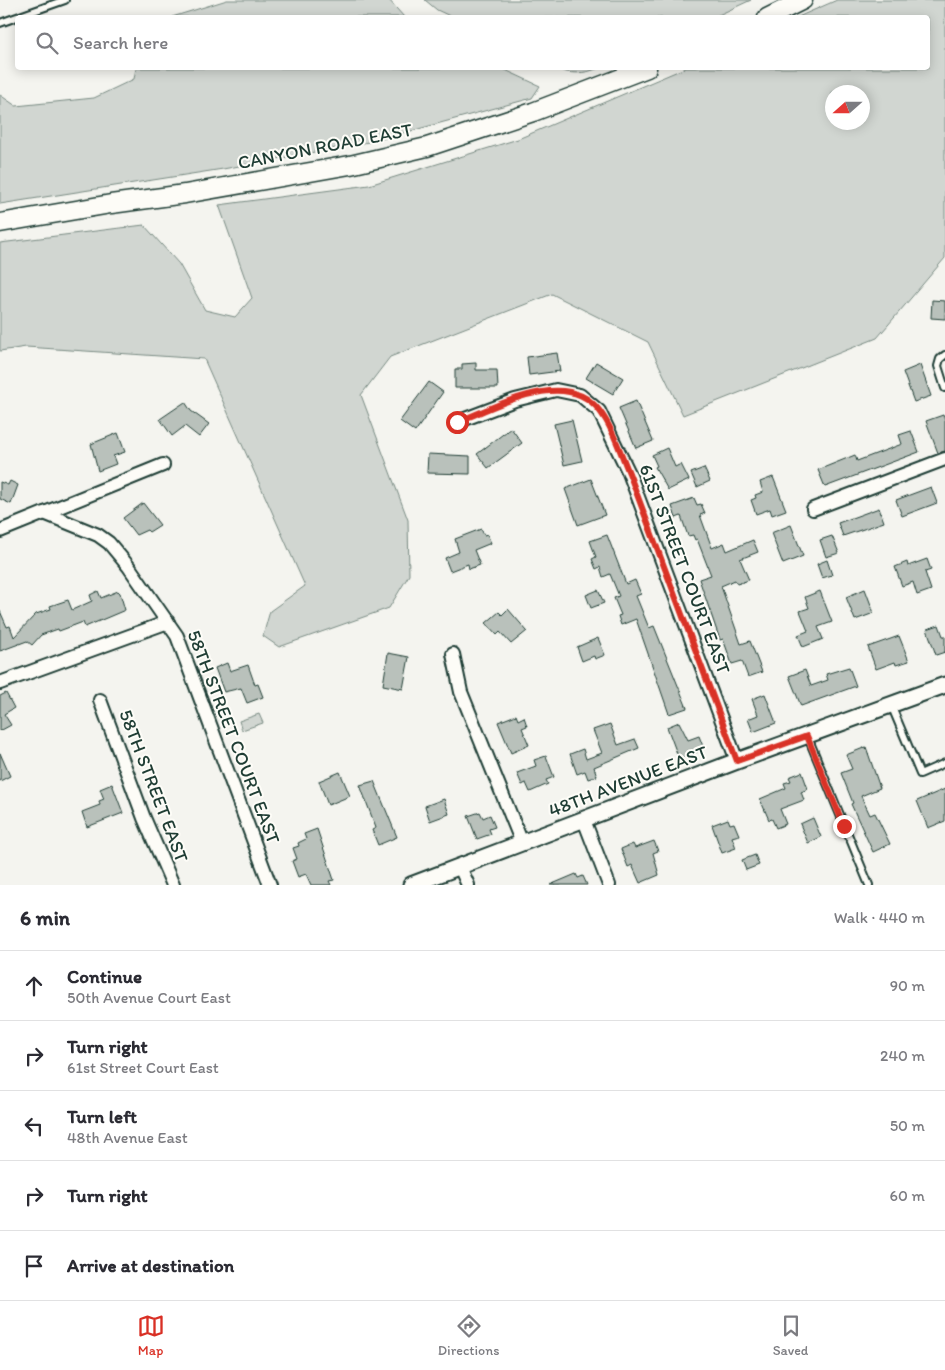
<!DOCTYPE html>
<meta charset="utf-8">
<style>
body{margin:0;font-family:Itim,sans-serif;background:#f7f7f7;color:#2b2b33}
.compass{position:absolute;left:825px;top:85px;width:45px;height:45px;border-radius:50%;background:#fff;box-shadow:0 2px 12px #0003;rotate:249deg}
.stop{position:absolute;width:15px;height:15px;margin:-11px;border:4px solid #d93025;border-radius:50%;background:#fff}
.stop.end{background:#d93025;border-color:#fff;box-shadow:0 1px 5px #0008}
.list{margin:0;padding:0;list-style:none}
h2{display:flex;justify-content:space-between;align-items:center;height:65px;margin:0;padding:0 20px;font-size:21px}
h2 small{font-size:16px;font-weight:400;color:#7c7c81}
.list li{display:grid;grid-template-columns:32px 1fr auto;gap:15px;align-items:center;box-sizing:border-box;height:70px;padding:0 20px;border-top:1px solid #e1e1e2}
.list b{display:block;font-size:19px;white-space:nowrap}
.list p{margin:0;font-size:16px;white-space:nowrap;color:#7c7c81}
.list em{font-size:16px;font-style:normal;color:#7c7c81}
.icon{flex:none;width:28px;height:28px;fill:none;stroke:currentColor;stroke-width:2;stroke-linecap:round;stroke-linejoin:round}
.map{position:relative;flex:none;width:945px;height:885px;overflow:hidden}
.search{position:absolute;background:#fff;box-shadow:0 2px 12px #0003;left:15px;right:15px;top:15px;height:55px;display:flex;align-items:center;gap:12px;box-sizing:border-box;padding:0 18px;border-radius:5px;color:#7c7c81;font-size:19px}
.sheet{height:415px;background:#fff}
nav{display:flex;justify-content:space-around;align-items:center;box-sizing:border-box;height:70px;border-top:1px solid #e1e1e2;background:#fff;font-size:14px;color:#7c7c81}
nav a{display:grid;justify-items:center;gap:2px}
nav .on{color:#d93025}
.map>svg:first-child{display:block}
.green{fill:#d1d6d1;stroke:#788a82;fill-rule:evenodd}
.building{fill:#b9c1bb;stroke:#1f3d34}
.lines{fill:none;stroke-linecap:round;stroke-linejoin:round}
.service-casing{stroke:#1f3d34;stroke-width:10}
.minor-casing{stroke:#1f3d34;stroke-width:16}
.tertiary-casing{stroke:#1f3d34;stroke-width:19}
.secondary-casing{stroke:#1f3d34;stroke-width:21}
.service{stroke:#fdfcf7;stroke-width:6}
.minor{stroke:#fdfcf7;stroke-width:12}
.tertiary{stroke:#fdfcf7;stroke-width:15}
.secondary{stroke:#fdfcf7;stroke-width:18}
.route{stroke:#d93025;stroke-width:6}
.labels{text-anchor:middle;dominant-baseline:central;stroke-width:4;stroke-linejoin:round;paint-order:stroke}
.street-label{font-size:19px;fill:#1f3d34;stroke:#fdfcf7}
</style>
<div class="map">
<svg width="945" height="885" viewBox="0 0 945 885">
<rect width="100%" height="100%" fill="#f4f4ef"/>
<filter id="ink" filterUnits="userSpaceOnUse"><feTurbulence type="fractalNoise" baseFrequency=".02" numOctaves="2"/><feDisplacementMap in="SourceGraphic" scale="10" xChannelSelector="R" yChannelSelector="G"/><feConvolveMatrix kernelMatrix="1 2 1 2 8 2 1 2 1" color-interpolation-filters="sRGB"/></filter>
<g filter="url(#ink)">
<!-- green -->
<g class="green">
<polygon points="227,0 389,0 404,17 172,17"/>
<polygon points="425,0 751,0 712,18 452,17 437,10"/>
<path d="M837 0H945V258L877 338 683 415 648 342 552 294 390 357 361 395 408 520 409 575 389 608 279 647 263 636 270 611 305 586 204 359 26 347 0 351V243L144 225 179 264 205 310 235 317 252 298 219 205 369 185 518 139 685 68H928V18L798 17ZM832 92H862V122H832Z"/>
<polygon points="136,68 501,68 540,86 532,98 374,141 223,169 0,204 0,95 16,106 94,98 134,79"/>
<path d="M555 68H599C584 74 570 75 555 68Z"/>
<polygon points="259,714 263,723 242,730 239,721"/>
</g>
<!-- building -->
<g class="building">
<polygon points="932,300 945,301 945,319 931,318"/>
<polygon points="557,353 560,371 529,375 527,357"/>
<polygon points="596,362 623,378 613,394 586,378"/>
<polygon points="476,363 476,370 497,370 498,388 455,388 455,369 462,369 462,364"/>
<polygon points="920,365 931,396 914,402 903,372"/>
<polygon points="429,382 443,392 415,432 400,421"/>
<polygon points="636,401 653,441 636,448 619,408"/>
<polygon points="185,402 191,411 209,424 199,437 185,426 172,436 160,419"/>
<polygon points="943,415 945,421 945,451 938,453 926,421"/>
<polygon points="572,420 582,461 564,465 554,424"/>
<polygon points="511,428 522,443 488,468 477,454"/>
<polygon points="911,431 919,452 825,487 818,470 855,455 857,461 902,444 899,435"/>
<polygon points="118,433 125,452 113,456 116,464 98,471 91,444"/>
<polygon points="667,448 675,467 681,464 689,480 668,490 655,467 657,466 652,455"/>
<polygon points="428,454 470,456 470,474 427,473"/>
<polygon points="704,468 710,481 697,487 691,473"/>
<polygon points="773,477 786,510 772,515 770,509 756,514 751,500 756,498 755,495 763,492 760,482"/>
<polygon points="591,479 605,515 578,525 565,489"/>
<polygon points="10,481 18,485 11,504 0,499 0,482 8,485"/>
<polygon points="931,487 937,503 902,516 896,500"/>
<polygon points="694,498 697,505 701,504 705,513 700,515 712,548 724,543 727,551 753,540 758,552 740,559 749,580 737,584 735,580 721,586 741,644 750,641 762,672 748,677 742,661 732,664 723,639 720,640 699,579 711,575 697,539 695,540 693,535 688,536 681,516 676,518 672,506"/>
<polygon points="143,503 160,525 149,532 147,530 136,535 123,518"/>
<polygon points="879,508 884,522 843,536 838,523"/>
<polygon points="791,525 803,556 783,564 771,533"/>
<polygon points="481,529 484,535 487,534 491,543 474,550 480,565 469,569 468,564 450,571 445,558 459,552 455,539"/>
<polygon points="607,535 626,584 635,580 641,594 636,596 649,628 654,626 687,708 669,714 636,619 621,625 618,616 621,615 614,598 619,596 610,574 603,577 600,567 596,569 592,559 596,557 590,541"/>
<polygon points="832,536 839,553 826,557 820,540"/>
<polygon points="927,559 931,570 925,572 931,590 917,595 913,582 902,586 895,567 907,562 908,566"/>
<polygon points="827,560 832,575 822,578 817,564"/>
<polygon points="865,589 874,613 855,620 846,597"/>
<polygon points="598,590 604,603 591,608 586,595"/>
<polygon points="98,591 101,598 118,591 120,593 125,610 85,627 83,622 59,631 58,629 41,635 32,645 27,641 0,651 0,611 7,627 10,626 14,637 36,614 51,609 50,606 68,600 72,610 92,601 90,595"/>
<polygon points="820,591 832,622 818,627 823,639 803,647 798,635 808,631 800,611 809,608 805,597"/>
<polygon points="508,609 527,631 511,644 500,632 497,635 486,623 499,612 502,615"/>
<polygon points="939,625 943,636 945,636 945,652 936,655 927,629"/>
<polygon points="899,636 909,661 896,665 895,662 876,669 868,647"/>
<polygon points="598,638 605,655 595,659 594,656 582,661 577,647"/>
<polygon points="388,653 409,657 403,689 383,685"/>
<polygon points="227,663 230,671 248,665 255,685 258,684 263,697 247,703 241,688 224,692 215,668"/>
<polygon points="849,667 856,686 801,706 789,676 805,670 811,686 828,680 826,674"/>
<polygon points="6,693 14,708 4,714 11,725 0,731 0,696"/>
<polygon points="765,694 776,723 753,732 748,719 758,715 752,699"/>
<polygon points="516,715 518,720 524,717 527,726 522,728 529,745 511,753 498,722"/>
<polygon points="679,722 688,740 699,736 704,749 679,759 667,727"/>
<polygon points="610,724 618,745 635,739 639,748 594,767 597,776 588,779 585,771 577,774 570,754 583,749 586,759 602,753 593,730"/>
<polygon points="866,747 880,788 861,796 870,815 875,813 890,844 873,852 851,804 853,803 841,773 852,769 846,755"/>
<polygon points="0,753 10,776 0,781"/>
<polygon points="546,756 554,777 546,780 548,784 530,792 526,783 522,785 517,773 536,766 534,760"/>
<polygon points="340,772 350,796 328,805 319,781"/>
<polygon points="802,772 808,789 801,792 804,800 780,809 786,824 776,828 772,819 769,820 760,799 786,788 784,783 791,781 789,777"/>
<polygon points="374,781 397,837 378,845 372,830 376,828 360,785"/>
<polygon points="112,784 123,813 87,827 82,812 100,805 99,801 104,799 100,789"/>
<polygon points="945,789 945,821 928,828 917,801"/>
<polygon points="444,799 449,814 430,821 425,806"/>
<polygon points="480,812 483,818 490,815 495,827 489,829 491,834 477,839 468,816"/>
<polygon points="813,818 821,837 808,843 800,824"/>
<polygon points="728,819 730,824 734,823 739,835 732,837 736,848 722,853 712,825"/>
<polygon points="317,829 334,880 329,881 331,885 311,885 306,874 298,877 292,861 297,859 293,848 299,846 298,843 306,839 304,834"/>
<polygon points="654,841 658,851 653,853 659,875 640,883 632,865 628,867 621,849 633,844 635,848"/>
<polygon points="755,855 759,865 746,870 742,860"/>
<polygon points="576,874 578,878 583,876 587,885 550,885"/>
</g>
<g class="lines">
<defs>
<g id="service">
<polyline points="0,23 65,0"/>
<polyline points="945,355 940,359 938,366 945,388"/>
<polyline points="891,705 920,774 945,763"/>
<polyline points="807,735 869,885"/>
</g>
<g id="minor">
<polyline points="457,422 515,400 556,390 580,395 599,411 629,473 737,761"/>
<polyline points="813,509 945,459"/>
<polyline points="44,513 98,535 109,543 129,567 177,636 270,885"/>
<polyline points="0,531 163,465"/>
<polyline points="453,654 461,692 522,843"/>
<polyline points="0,683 168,622"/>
<polyline points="100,700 144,818 173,885"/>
<polyline points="584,820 609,885"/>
<polyline points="460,867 468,885"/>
</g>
<polyline id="tertiary" points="411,885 737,761 945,685"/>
<g id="secondary">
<polyline points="767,18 803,0"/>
<polyline points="0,223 111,204 185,194 350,165 427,147 533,112 647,68"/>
</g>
</defs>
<!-- service casing -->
<use href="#service" class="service-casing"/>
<!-- minor casing -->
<use href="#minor" class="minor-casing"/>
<!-- tertiary casing -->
<use href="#tertiary" class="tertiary-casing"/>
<!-- secondary casing -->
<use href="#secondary" class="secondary-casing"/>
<!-- service -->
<use href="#service" class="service"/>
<!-- minor -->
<use href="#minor" class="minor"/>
<!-- tertiary -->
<use href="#tertiary" class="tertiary"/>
<!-- secondary -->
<use href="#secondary" class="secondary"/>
</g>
</g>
<g class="lines" filter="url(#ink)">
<!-- route -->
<path class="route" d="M457 422C496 407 566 367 599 410 613 428 620 452 629 473L737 761 807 736 844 826"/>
</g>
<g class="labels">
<!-- street labels -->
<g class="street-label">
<text transform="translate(325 146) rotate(-11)">CANYON ROAD EAST</text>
<text transform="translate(685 569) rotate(69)">61ST STREET COURT EAST</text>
<text transform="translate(234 737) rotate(69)">58TH STREET COURT EAST</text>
<text transform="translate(628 781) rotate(-21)">48TH AVENUE EAST</text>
<text transform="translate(154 786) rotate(69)">58TH STREET EAST</text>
</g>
</g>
</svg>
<svg class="compass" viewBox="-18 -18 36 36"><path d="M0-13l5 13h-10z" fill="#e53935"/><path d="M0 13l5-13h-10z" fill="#7c7c81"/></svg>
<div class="stop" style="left:457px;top:422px"></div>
<div class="stop end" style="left:844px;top:826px"></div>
<div class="search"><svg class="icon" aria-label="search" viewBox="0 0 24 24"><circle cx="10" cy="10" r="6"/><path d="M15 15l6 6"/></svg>Search here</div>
</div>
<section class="sheet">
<h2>6 min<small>Walk · 440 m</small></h2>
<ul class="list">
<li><svg class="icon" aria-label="ahead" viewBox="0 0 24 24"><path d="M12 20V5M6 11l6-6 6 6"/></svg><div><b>Continue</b><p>50th Avenue Court East</p></div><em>90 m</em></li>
<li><svg class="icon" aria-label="right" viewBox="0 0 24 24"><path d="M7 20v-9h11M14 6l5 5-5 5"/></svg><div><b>Turn right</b><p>61st Street Court East</p></div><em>240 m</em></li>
<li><svg class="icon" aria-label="left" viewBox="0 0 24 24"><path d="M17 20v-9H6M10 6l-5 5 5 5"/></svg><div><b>Turn left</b><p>48th Avenue East</p></div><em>50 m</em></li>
<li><svg class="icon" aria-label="right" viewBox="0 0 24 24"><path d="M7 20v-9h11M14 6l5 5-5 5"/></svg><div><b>Turn right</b></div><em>60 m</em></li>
<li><svg class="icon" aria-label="arrive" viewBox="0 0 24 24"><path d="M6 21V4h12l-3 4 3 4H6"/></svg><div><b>Arrive at destination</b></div></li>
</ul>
</section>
<nav>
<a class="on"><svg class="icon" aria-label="map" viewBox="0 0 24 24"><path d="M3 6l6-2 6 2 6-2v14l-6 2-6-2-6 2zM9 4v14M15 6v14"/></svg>Map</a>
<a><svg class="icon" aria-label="directions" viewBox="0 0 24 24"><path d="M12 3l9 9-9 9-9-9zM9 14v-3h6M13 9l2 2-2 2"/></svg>Directions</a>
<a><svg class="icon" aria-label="saved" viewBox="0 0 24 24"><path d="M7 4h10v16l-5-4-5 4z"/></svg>Saved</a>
</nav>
